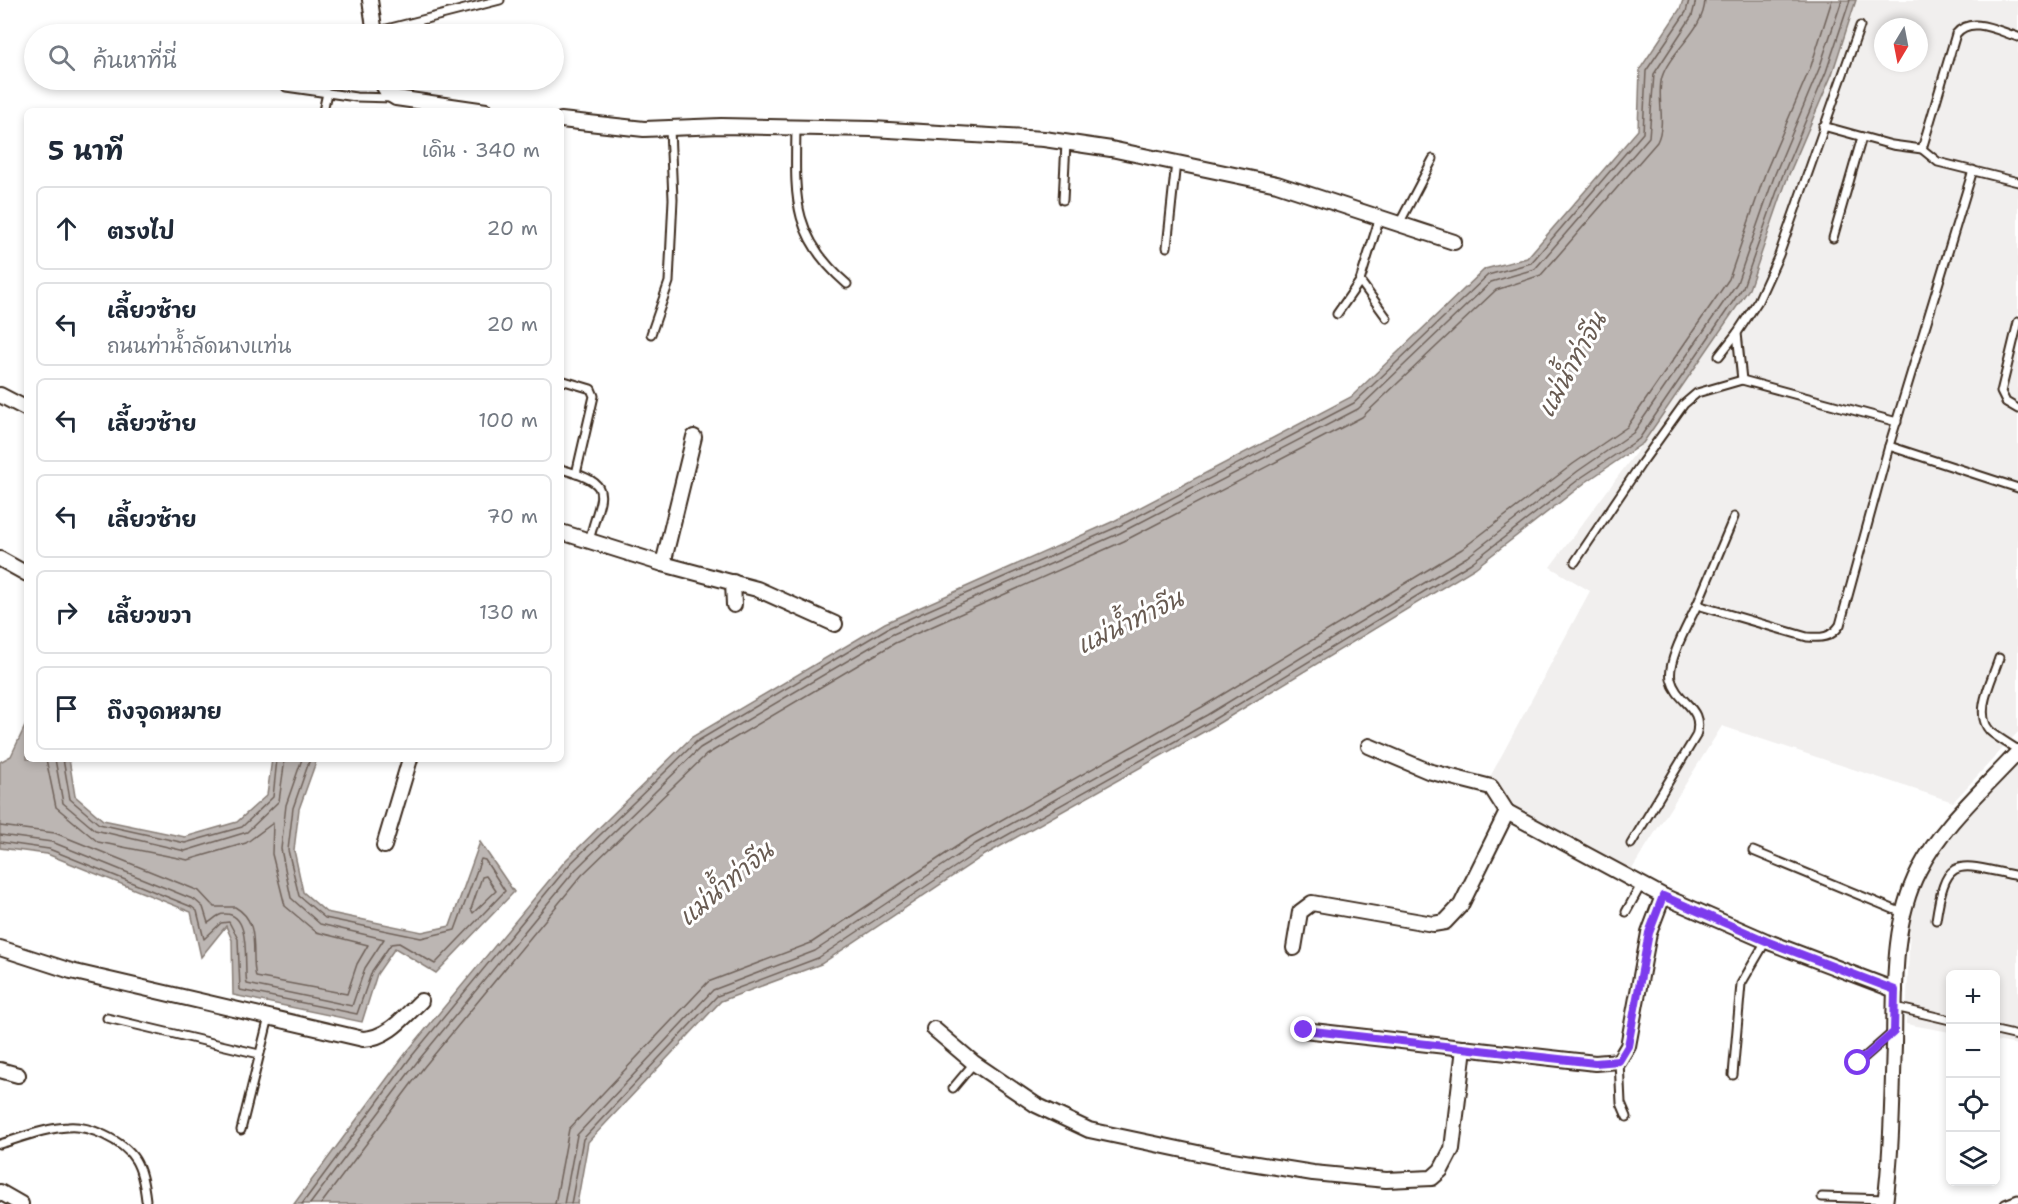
<!DOCTYPE html>
<html lang="th">
<meta charset="utf-8">
<style>
body{margin:0;font-family:"Shantell Sans","Playpen Sans Thai",sans-serif;background:#f2f2f3;color:#1f2937}
.controls{position:absolute;right:18px;bottom:18px;display:grid;overflow:hidden;border-radius:9px;box-shadow:0 3px 9px #0003}
.controls button{width:54px;height:54px;display:grid;place-items:center;padding:0;border:0;border-bottom:2px solid #e0e1e3;background:#fff;color:#1f2937;font:30px sans-serif}
.compass{position:absolute;left:1874px;top:18px;width:54px;height:54px;border-radius:50%;background:#fff;box-shadow:0 3px 9px #0003;rotate:190deg}
.stop{position:absolute;width:18px;height:18px;margin:-14px;border:4px solid #7c3aed;border-radius:50%;background:#fff}
.stop.end{background:#7c3aed;border-color:#fff;box-shadow:0 2px 6px #0008}
.list{margin:0;padding:0;list-style:none}
h2{display:flex;justify-content:space-between;align-items:center;height:78px;margin:0;padding:0 24px;font-size:26px}
h2 small{font-size:20px;font-weight:400;color:#747a83}
.list li{display:grid;grid-template-columns:39px 1fr auto;gap:18px;align-items:center;box-sizing:border-box;height:84px;margin:0 12px 12px;padding:0 12px;border:2px solid #e0e1e3;border-radius:9px}
.list b{display:block;font-size:22px;white-space:nowrap}
.list p{margin:0;font-size:20px;white-space:nowrap;color:#747a83}
.list em{font-size:20px;font-style:normal;color:#747a83}
.icon{flex:none;width:33px;height:33px;fill:none;stroke:currentColor;stroke-width:2;stroke-linecap:round;stroke-linejoin:round}
.map{position:relative;flex:none;width:2018px;height:1204px;overflow:hidden}
.search{position:absolute;background:#fff;box-shadow:0 3px 9px #0003;left:24px;top:24px;width:540px;height:66px;display:flex;align-items:center;gap:15px;box-sizing:border-box;padding:0 21px;border-radius:33px;color:#747a83;font-size:22px}
.panel{position:absolute;background:#fff;box-shadow:0 3px 9px #0003;left:24px;top:108px;width:540px;height:654px;border-radius:9px}
.map>svg:first-child{display:block}
.built{fill:#f1efee;fill-rule:evenodd}
.water{fill:#bcb6b3;stroke:#887e77;stroke-width:1.5}
.lines{fill:none;stroke-linecap:round;stroke-linejoin:round}
.shore{stroke:#6f625a;stroke-width:1.5}
.lane-casing{stroke:#3b2a1e;stroke-width:11}
.street-casing{stroke:#3b2a1e;stroke-width:18}
.lane{stroke:#fff;stroke-width:7}
.street{stroke:#fff;stroke-width:14}
.route{stroke:#7c3aed;stroke-width:8}
.labels{text-anchor:middle;dominant-baseline:central;stroke-width:6;stroke-linejoin:round;paint-order:stroke}
.water-label{font-size:24px;font-style:italic;fill:#685b52;stroke:#fff}
</style>
<div class="map">
<svg width="2018" height="1204" viewBox="0 0 2018 1204">
<rect width="100%" height="100%" fill="#fff"/>
<filter id="ink" filterUnits="userSpaceOnUse"><feTurbulence type="fractalNoise" baseFrequency=".0167" numOctaves="2"/><feDisplacementMap in="SourceGraphic" scale="12" xChannelSelector="R" yChannelSelector="G"/><feConvolveMatrix kernelMatrix="1 2 1 2 8 2 1 2 1" color-interpolation-filters="sRGB"/></filter>
<g filter="url(#ink)">
<!-- built -->
<g class="built">
<path d="M1856 0H2018V732L1953 802 1722 726 1622 885 1482 792 1590 591 1550 567 1643 443 1749 289 1787 179 1832 74ZM1883 27H1919V63H1883Z"/>
<polygon points="2018,761 2018,1045 1996,1041 1996,974 1950,974 1950,1032 1906,1024 1911,898 1947,834"/>
</g>
<!-- water -->
<g class="water">
<polygon points="1683,0 1856,0 1832,74 1787,179 1749,289 1643,443 1586,482 1475,568 1214,726 983,856 821,964 721,1001 588,1142 577,1204 294,1204 406,1053 566,860 692,737 885,623 1114,521 1351,397 1485,269 1527,258 1638,130 1640,69 1680,9"/>
<polygon points="27,722 27,759 69,759 75,796 103,820 185,837 237,822 267,795 272,759 317,759 299,809 294,850 303,892 326,912 422,932 450,926 480,842 514,892 436,973 395,948 377,974 362,1022 233,995 232,940 226,926 201,957 191,912 47,854 0,848 0,762 11,756"/>
</g>
<g class="lines">
<!-- shore -->
<g class="shore">
<polyline points="55,759 63,803 95,830 185,851 247,832 279,801 285,759"/>
<polyline points="63,759 70,799 99,824 185,843 242,827 273,797 277,759"/>
<path d="M0 826 55 833 199 891 214 907H235C262 922 250 953 256 977L347 994 357 964 368 945 316 932 285 906 272 854 273 823 246 843 188 860 98 842 56 807 46 759"/>
<path d="M0 835 52 842 195 900 203 907 208 923C214 920 217 914 224 914 253 912 243 968 247 984L352 1006 365 968 384 939 320 924 291 898 281 849 286 805 302 759"/>
<polyline points="0,842 49,849 192,907 197,911 204,939 221,923 229,922 238,939 240,990 357,1014 372,971 391,944 399,943 435,964 505,891 485,860 481,859 455,930 421,938 325,918 299,896 288,850 293,808 310,759"/>
<polygon points="486,876 496,891 473,913 471,909 482,877"/>
<polyline points="302,1204 411,1057 570,864 696,742 888,628 1117,527 1354,403 1488,275 1531,263 1643,133 1646,71 1686,12 1689,0"/>
<polyline points="310,1204 417,1062 576,869 700,748 891,635 1120,533 1358,409 1491,282 1535,269 1649,137 1654,74 1692,16 1696,0"/>
<path d="M321 1204 424 1067 582 875 706 755 895 643 1124 541 1362 417 1496 290 1541 275 1657 142C1667 122 1656 97 1662 77 1670 51 1704 31 1705 0"/>
<polyline points="555,1204 569,1129 708,982 811,943 971,837 1202,707 1462,549 1573,464 1627,427 1729,279 1766,171 1811,66 1832,0"/>
<polyline points="564,1204 577,1135 713,990 815,951 975,844 1207,715 1467,557 1578,471 1633,433 1737,283 1775,174 1819,69 1842,0"/>
<polyline points="571,1204 583,1139 717,996 818,958 979,851 1211,721 1471,563 1582,477 1639,439 1743,287 1782,177 1826,72 1850,0"/>
</g>
<defs>
<g id="lane">
<polyline points="375,32 500,0"/>
<path d="M2018 37C1998 31 1971 15 1956 34L1922 149 1938 162 2018 182"/>
<polyline points="286,87 356,97 393,98"/>
<polyline points="323,111 327,93"/>
<polyline points="1823,126 1892,145 1922,149"/>
<path d="M796 128C795 196 791 236 847 284"/>
<polyline points="1063,200 1066,143"/>
<polyline points="1399,224 1433,159"/>
<polyline points="1833,238 1862,137"/>
<polyline points="1167,247 1176,162"/>
<polyline points="1360,281 1387,318"/>
<polyline points="1337,314 1360,281 1380,217"/>
<polyline points="2018,322 2001,392 2006,402 2018,409"/>
<polyline points="651,334 669,282 673,199 670,129"/>
<polyline points="1719,356 1737,333"/>
<polyline points="561,380 591,389 594,396 576,474"/>
<polyline points="1742,380 1737,333 1758,301 1779,255 1860,26"/>
<polyline points="1889,446 2018,488"/>
<path d="M561 469C617 485 601 492 589 541"/>
<path d="M1734 517 1697 605 1807 637C1822 638 1831 638 1840 625L1889 446 1973 170"/>
<polyline points="1575,562 1641,464 1684,404 1697,393 1742,380 1897,422"/>
<path d="M1999 658C1993 678 1973 713 1990 731 1998 738 2009 744 2018 750"/>
<path d="M1631 844 1696 736C1705 706 1677 704 1671 679 1667 660 1689 623 1697 605"/>
<polyline points="1753,851 1905,914"/>
<polyline points="1626,912 1641,885"/>
<path d="M1936 920C1946 852 1958 864 2018 876"/>
<polyline points="1895,1007 1950,1020"/>
<polyline points="107,1018 259,1054"/>
<polyline points="1996,1031 2018,1036"/>
<polyline points="1619,1061 1621,1103 1627,1117"/>
<polyline points="1858,1063 1892,1033"/>
<polyline points="1733,1075 1741,984 1766,941"/>
<polyline points="953,1088 974,1063"/>
<polyline points="241,1130 269,1017"/>
<path d="M0 1144C21 1138 45 1128 68 1127 79 1126 93 1130 104 1135 136 1150 142 1166 146 1200"/>
<polyline points="1822,1197 1886,1199"/>
<polyline points="2005,1204 2018,1199"/>
</g>
<g id="street">
<polyline points="370,0 375,34"/>
<polyline points="380,80 388,93 396,98 486,111"/>
<polyline points="561,120 644,129 721,126 872,129 1044,139 1111,149 1277,184 1454,242"/>
<polyline points="0,395 27,409"/>
<polyline points="561,532 663,564 757,589 835,624"/>
<polyline points="0,559 27,574"/>
<polyline points="663,564 694,437"/>
<polyline points="733,582 734,605"/>
<polyline points="1369,746 1428,771 1491,787 1507,812"/>
<polyline points="384,846 410,759"/>
<path d="M0 948 71 971 363 1039C388 1038 404 1017 421 1001"/>
<polyline points="1294,948 1300,912 1312,903 1433,924 1445,922 1461,905 1507,812 1663,896 1766,941 1895,990"/>
<polyline points="934,1029 974,1063 1036,1105 1089,1130 1226,1159 1313,1173 1386,1180 1432,1178 1441,1170 1452,1149 1464,1048"/>
<polyline points="1304,1030 1595,1063 1619,1061 1628,1046 1649,933 1663,896"/>
<polyline points="0,1070 18,1075"/>
<polyline points="0,1192 21,1204"/>
<path d="M1885 1204C1892 1151 1892 1098 1894 1045 1895 989 1892 921 1919 870 1942 825 1984 789 2018 752"/>
</g>
</defs>
<!-- lane casing -->
<use href="#lane" class="lane-casing"/>
<!-- street casing -->
<use href="#street" class="street-casing"/>
<!-- lane -->
<use href="#lane" class="lane"/>
<!-- street -->
<use href="#street" class="street"/>
</g>
</g>
<g class="lines" filter="url(#ink)">
<!-- route -->
<polyline class="route" points="1304,1030 1595,1063 1619,1061 1628,1046 1649,933 1663,896 1766,941 1895,990 1894,1032 1858,1063"/>
</g>
<g class="labels">
<!-- water labels -->
<g class="water-label">
<text transform="translate(1572 365) rotate(-61)">แม่น้ำท่าจีน</text>
<text transform="translate(1130 622) rotate(-26)">แม่น้ำท่าจีน</text>
<text transform="translate(726 884) rotate(-40)">แม่น้ำท่าจีน</text>
</g>
</g>
</svg>
<div class="controls">
<button>+</button>
<button>−</button>
<button><svg class="icon" aria-label="locate" viewBox="0 0 24 24"><circle cx="12" cy="12" r="6"/><path d="M12 2v4M12 18v4M2 12h4M18 12h4"/></svg></button>
<button><svg class="icon" aria-label="layers" viewBox="0 0 24 24"><path d="M12 4l9 5-9 5-9-5zM3 14l9 5 9-5"/></svg></button>
</div>
<svg class="compass" viewBox="-18 -18 36 36"><path d="M0-13l5 13h-10z" fill="#e53935"/><path d="M0 13l5-13h-10z" fill="#747a83"/></svg>
<div class="stop" style="left:1858px;top:1063px"></div>
<div class="stop end" style="left:1304px;top:1030px"></div>
<div class="search"><svg class="icon" aria-label="search" viewBox="0 0 24 24"><circle cx="10" cy="10" r="6"/><path d="M15 15l6 6"/></svg>ค้นหาที่นี่</div>
<section class="panel">
<h2>5 นาที<small>เดิน · 340 m</small></h2>
<ul class="list">
<li><svg class="icon" aria-label="ahead" viewBox="0 0 24 24"><path d="M12 20V5M6 11l6-6 6 6"/></svg><div><b>ตรงไป</b></div><em>20 m</em></li>
<li><svg class="icon" aria-label="left" viewBox="0 0 24 24"><path d="M17 20v-9H6M10 6l-5 5 5 5"/></svg><div><b>เลี้ยวซ้าย</b><p>ถนนท่าน้ำลัดนางแท่น</p></div><em>20 m</em></li>
<li><svg class="icon" aria-label="left" viewBox="0 0 24 24"><path d="M17 20v-9H6M10 6l-5 5 5 5"/></svg><div><b>เลี้ยวซ้าย</b></div><em>100 m</em></li>
<li><svg class="icon" aria-label="left" viewBox="0 0 24 24"><path d="M17 20v-9H6M10 6l-5 5 5 5"/></svg><div><b>เลี้ยวซ้าย</b></div><em>70 m</em></li>
<li><svg class="icon" aria-label="right" viewBox="0 0 24 24"><path d="M7 20v-9h11M14 6l5 5-5 5"/></svg><div><b>เลี้ยวขวา</b></div><em>130 m</em></li>
<li><svg class="icon" aria-label="arrive" viewBox="0 0 24 24"><path d="M6 21V4h12l-3 4 3 4H6"/></svg><div><b>ถึงจุดหมาย</b></div></li>
</ul>
</section>
</div>
